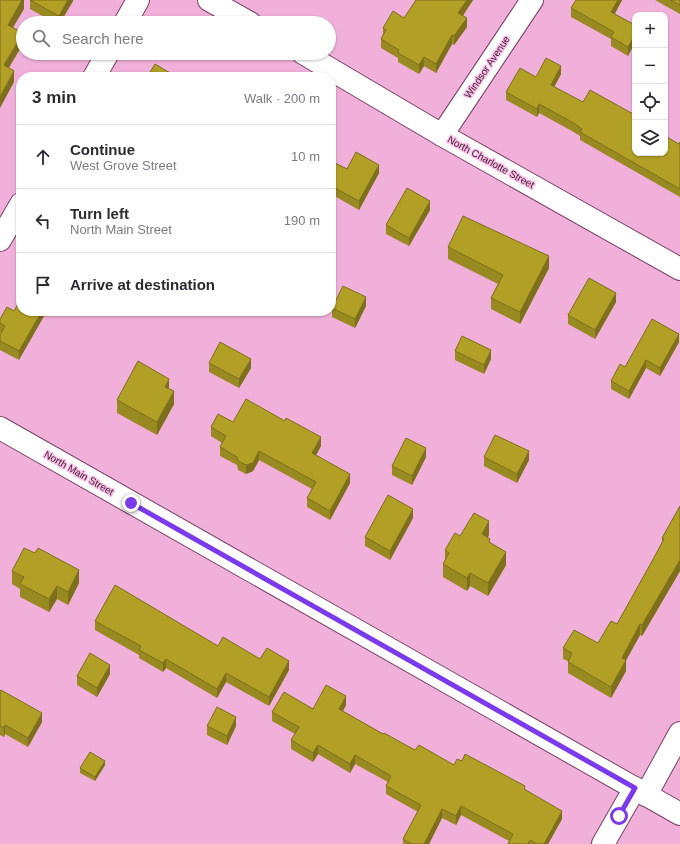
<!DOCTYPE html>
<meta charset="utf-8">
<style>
body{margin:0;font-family:Arial,sans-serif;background:#f7f7f7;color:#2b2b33}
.controls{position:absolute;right:12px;top:12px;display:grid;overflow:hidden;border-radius:8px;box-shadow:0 1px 3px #0004}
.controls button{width:36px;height:36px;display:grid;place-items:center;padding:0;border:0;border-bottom:1px solid #e1e1e2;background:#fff;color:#2b2b33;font:20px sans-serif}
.stop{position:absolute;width:12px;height:12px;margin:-9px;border:3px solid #7c3aed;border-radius:50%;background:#fff}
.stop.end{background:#7c3aed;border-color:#fff;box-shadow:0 1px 4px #0008}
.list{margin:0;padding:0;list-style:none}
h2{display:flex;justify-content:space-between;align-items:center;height:52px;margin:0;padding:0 16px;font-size:17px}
h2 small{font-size:13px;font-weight:400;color:#7c7c81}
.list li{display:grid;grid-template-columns:26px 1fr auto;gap:12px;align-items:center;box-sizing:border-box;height:64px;padding:0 16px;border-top:1px solid #e1e1e2}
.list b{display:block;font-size:15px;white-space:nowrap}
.list p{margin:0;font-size:13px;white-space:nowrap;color:#7c7c81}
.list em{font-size:13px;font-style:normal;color:#7c7c81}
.icon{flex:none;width:22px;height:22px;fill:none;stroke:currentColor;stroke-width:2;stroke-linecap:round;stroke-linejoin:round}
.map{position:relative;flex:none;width:680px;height:844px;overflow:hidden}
.search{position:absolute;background:#fff;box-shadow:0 1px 3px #0004;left:16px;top:16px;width:320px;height:44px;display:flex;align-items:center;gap:10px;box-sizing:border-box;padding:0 14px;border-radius:22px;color:#7c7c81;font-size:15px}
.panel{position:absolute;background:#fff;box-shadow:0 1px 3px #0004;left:16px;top:72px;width:320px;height:244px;border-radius:16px}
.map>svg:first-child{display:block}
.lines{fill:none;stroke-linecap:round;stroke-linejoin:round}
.minor-casing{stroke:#774167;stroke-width:24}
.minor{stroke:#fff;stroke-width:22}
.wall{fill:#998921}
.shaded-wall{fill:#7d6f1b}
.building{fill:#b29f26;stroke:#7d6f1b}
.route{stroke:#7c3aed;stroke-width:5}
.labels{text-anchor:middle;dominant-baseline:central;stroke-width:3;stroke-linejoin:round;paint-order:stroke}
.street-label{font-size:10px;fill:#361e2e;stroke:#fdbde7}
</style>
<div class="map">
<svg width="680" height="844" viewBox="0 0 680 844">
<rect width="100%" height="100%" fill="#f0b0da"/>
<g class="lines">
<defs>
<g id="minor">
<polyline points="209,0 250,23"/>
<polyline points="125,23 138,0"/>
<polyline points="303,53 442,135 680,269"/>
<polyline points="94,77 108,53"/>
<polyline points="442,135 532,0"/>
<polyline points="0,240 21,204"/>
<polyline points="0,428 680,814"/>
<polyline points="646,795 680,733"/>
<polyline points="603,844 635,788"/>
</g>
</defs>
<!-- minor casing -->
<use href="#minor" class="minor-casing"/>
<!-- minor -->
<use href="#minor" class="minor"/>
</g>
<!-- wall -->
<g class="wall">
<polygon points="30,0 73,0 73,1 60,23 55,23 30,9"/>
<polygon points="416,0 473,0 463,16 467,27 454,45 452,44 436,73 424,66 419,74 398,62 398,58 381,48 381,39 383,35 383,28 404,18"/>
<polygon points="576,0 622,0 615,14 635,25 628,56 611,46 611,39 571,17 571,8"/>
<polygon points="655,0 680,0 680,14"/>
<polygon points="561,74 554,87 635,153 679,144 680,142 680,197 580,140 580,136 572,131 539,113 537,117 506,100 506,92 536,77"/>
<polygon points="331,161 347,169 379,173 359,210 331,194"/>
<polygon points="430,210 409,246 386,234 386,225"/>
<polygon points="448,247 549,268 520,324 491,309 491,298 498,284 448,259"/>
<polygon points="21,299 19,360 0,350 0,335 1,333 0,332 0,319 14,311"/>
<polygon points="616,302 595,339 568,324 568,315"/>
<polygon points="366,306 355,328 332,317 332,308"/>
<polygon points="679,342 660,376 646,368 629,399 611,389 611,381 625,367"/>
<polygon points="455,351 491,359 484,374 455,360"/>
<polygon points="209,363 251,368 239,388 209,372"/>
<polygon points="117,400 174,404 157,435 117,413"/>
<polygon points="233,422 321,446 316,455 350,483 330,520 307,507 307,498 312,489 259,460 253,471 246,474 238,470 237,465 220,456 220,447 222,443 211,436 211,427"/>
<polygon points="426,457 412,485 392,475 392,466"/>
<polygon points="484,457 529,460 517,483 484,466"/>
<polygon points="680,506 680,571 642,636 640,635 626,660 626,671 611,698 568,673 568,661 563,659 563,648 598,643 617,624 656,554 662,542 662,538"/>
<polygon points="413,518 390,560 365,546 365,537"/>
<polygon points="489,535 488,537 490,543 506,565 488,596 470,586 467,591 443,577 443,564 445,561 445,550 460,536"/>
<polygon points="12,571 79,583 68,605 57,599 49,612 20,597 20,589 12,584"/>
<polygon points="95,621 218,646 260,659 289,670 269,706 226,682 217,698 166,668 163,672 139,658 139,655 95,630"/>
<polygon points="110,674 97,697 77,685 77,676"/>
<polygon points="0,691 42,722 28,747 5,734 4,737 0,735"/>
<polygon points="346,705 343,711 383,734 415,750 454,765 462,761 525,789 562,819 548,844 508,844 509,841 461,815 456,825 442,818 429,844 403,844 403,839 418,812 386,794 386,786 388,782 355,764 350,773 318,754 313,762 291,749 291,740 295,734 272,721 272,712"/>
<polygon points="207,726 236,726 227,745 207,735"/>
<polygon points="105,765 95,781 80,773 80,768"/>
</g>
<!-- shaded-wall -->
<g class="shaded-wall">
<polygon points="22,0 24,0 24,9 8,36 8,25"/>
<polygon points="68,0 73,0 73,1 60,23 59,23 59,16"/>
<polygon points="467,0 473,0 458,22 458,13"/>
<polygon points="618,0 622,0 611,20 611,12"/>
<polygon points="467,18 467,27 454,45 454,36"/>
<polygon points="23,33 23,44 4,76 4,65"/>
<polygon points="452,35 452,44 436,73 436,64"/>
<polygon points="635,35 635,43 628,56 628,47"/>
<polygon points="424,57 424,66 419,74 419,65"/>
<polygon points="561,66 561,74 551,93 551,85"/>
<polygon points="14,71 14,82 0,108 0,97"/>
<polygon points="539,104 539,113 537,117 537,109"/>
<polygon points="379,165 379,173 359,210 359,201"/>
<polygon points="430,201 430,210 409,246 409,238"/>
<polygon points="549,256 549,268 520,324 520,312"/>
<polygon points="616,293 616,302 595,339 595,330"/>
<polygon points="366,297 366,306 355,328 355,319"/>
<polygon points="42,311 47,311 19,360 19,351"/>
<polygon points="679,334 679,342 660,376 660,368"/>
<polygon points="491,350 491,359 484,374 484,365"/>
<polygon points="251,359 251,368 239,388 239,379"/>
<polygon points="646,360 646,368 629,399 629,391"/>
<polygon points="169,379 169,392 165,387"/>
<polygon points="174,391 174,404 157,435 157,422"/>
<polygon points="321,437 321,446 312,462 312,453"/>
<polygon points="426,448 426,457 412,485 412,476"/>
<polygon points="259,451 259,460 253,471 246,474 246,465"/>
<polygon points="529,451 529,460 517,483 517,474"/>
<polygon points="350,474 350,483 330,520 330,511"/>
<polygon points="413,509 413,518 390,560 390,551"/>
<polygon points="489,521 489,535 482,547 482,534"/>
<polygon points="506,552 506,565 488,596 488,583"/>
<polygon points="680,560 680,571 642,636 642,625"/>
<polygon points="79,570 79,583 68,605 68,592"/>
<polygon points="470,573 470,586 467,591 467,578"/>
<polygon points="57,586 57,599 49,612 49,599"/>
<polygon points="640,624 640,635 623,666 626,660 626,671 611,698 611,687 622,658"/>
<polygon points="166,659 166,668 163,672 163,663"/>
<polygon points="289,661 289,670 269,706 269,697"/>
<polygon points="110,665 110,674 97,697 97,688"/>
<polygon points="226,673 226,682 217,698 217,689"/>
<polygon points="346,696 346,705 339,718 339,709"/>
<polygon points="42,713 42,722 28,747 28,738"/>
<polygon points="236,717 236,726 227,745 227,736"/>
<polygon points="5,725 5,734 4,737 4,728"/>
<polygon points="318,745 318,754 313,762 313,753"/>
<polygon points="355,755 355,764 350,773 350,764"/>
<polygon points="105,761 105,765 95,781 95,777"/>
<polygon points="461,806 461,815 456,825 456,816"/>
<polygon points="442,809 442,818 429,844 424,844"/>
<polygon points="562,811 562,819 548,844 544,844"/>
</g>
<!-- building -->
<g class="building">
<polygon points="0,0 22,0 8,25 23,33 4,65 14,71 0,97"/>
<polygon points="30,0 68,0 59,16"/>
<polygon points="416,0 467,0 458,13 467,18 454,36 452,35 436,64 424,57 419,65 398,53 399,50 381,39 386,30 383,28 393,11 404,18"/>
<polygon points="576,0 618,0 611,12 635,25 635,35 628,47 611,37 614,32 571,8"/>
<polygon points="670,0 680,0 680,5"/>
<polygon points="546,58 561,66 551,85 583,102 590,90 635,115 635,153 665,153 665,136 679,144 680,142 680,189 580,132 582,129 572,122 539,104 537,109 506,92 520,68 536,77"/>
<polygon points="155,64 177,77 147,77"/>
<polygon points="356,152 379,165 359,201 331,186 331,161 347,169"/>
<polygon points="407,188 430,201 409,238 386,225"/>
<polygon points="463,216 549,256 520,312 491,298 503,275 448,247"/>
<polygon points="589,278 616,293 595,330 568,315"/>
<polygon points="343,286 366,297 355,319 332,308"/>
<polygon points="21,299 21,311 42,311 19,351 0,341 0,335 5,326 0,323 0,319 7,307 14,311"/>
<polygon points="652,319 679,334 660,368 646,360 629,391 611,381 620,364 625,367"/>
<polygon points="462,336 491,350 484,365 455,351"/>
<polygon points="220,342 251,359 239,379 209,363"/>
<polygon points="138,361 169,379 165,387 174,391 157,422 117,400"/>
<polygon points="246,399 285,421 286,418 321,437 312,453 350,474 330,511 307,498 316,482 259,451 253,463 246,465 238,461 237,457 220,447 226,436 211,427 218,414 233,422"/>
<polygon points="495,435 529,451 517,474 484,457"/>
<polygon points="406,438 426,448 412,476 392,466"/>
<polygon points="388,495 413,509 390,551 365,537"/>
<polygon points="680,506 680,560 642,625 640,624 622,658 626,660 611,687 568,662 572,653 563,648 574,630 598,643 611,621 617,624 656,554 664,539 662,538"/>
<polygon points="474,513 489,521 482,534 490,539 489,542 506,552 488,583 470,573 467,578 443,564 449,553 445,550 455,533 460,536"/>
<polygon points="24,548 35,553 38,548 79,570 68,592 57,586 49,599 20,584 24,577 12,571"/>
<polygon points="115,585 218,646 223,637 260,659 267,648 289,661 269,697 226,673 217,689 166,659 163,663 139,650 141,646 95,621"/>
<polygon points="90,653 110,665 97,688 77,676"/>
<polygon points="326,685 346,696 339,709 383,734 384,733 415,750 419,745 454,765 457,759 462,761 465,754 525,786 524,789 562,811 544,844 537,844 530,840 528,844 508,844 513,834 461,806 456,816 442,809 424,844 412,844 403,839 421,805 386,786 391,776 355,755 350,764 318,745 313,753 291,740 299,727 272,712 284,692 313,709"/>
<polygon points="1,690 42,713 28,738 5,725 4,728 0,726 0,691"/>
<polygon points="217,707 236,717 227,736 207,726"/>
<polygon points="90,752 105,761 95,777 80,768"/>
</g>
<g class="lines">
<!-- route -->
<polyline class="route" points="131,503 635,788 619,816"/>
</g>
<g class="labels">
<!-- street labels -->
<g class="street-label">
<text transform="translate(487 67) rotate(-56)">Windsor Avenue</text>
<text transform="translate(491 162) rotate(29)">North Charlotte Street</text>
<text transform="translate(79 473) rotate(30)">North Main Street</text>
</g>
</g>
</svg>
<div class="controls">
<button>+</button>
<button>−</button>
<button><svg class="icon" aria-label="locate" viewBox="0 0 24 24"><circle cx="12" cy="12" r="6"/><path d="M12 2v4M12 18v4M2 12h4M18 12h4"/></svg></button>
<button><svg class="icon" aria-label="layers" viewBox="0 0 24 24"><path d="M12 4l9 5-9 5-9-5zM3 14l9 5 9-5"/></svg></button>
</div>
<div class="stop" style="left:619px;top:816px"></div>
<div class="stop end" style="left:131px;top:503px"></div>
<div class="search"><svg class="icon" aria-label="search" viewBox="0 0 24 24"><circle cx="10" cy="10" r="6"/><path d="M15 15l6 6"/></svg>Search here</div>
<section class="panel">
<h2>3 min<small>Walk · 200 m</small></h2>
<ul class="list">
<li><svg class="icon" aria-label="ahead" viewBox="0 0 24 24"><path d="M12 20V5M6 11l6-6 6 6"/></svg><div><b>Continue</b><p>West Grove Street</p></div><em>10 m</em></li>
<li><svg class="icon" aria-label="left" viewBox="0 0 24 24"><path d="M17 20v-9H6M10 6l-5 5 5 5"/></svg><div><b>Turn left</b><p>North Main Street</p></div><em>190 m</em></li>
<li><svg class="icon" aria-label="arrive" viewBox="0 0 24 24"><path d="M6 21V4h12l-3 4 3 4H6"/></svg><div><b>Arrive at destination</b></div></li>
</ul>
</section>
</div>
